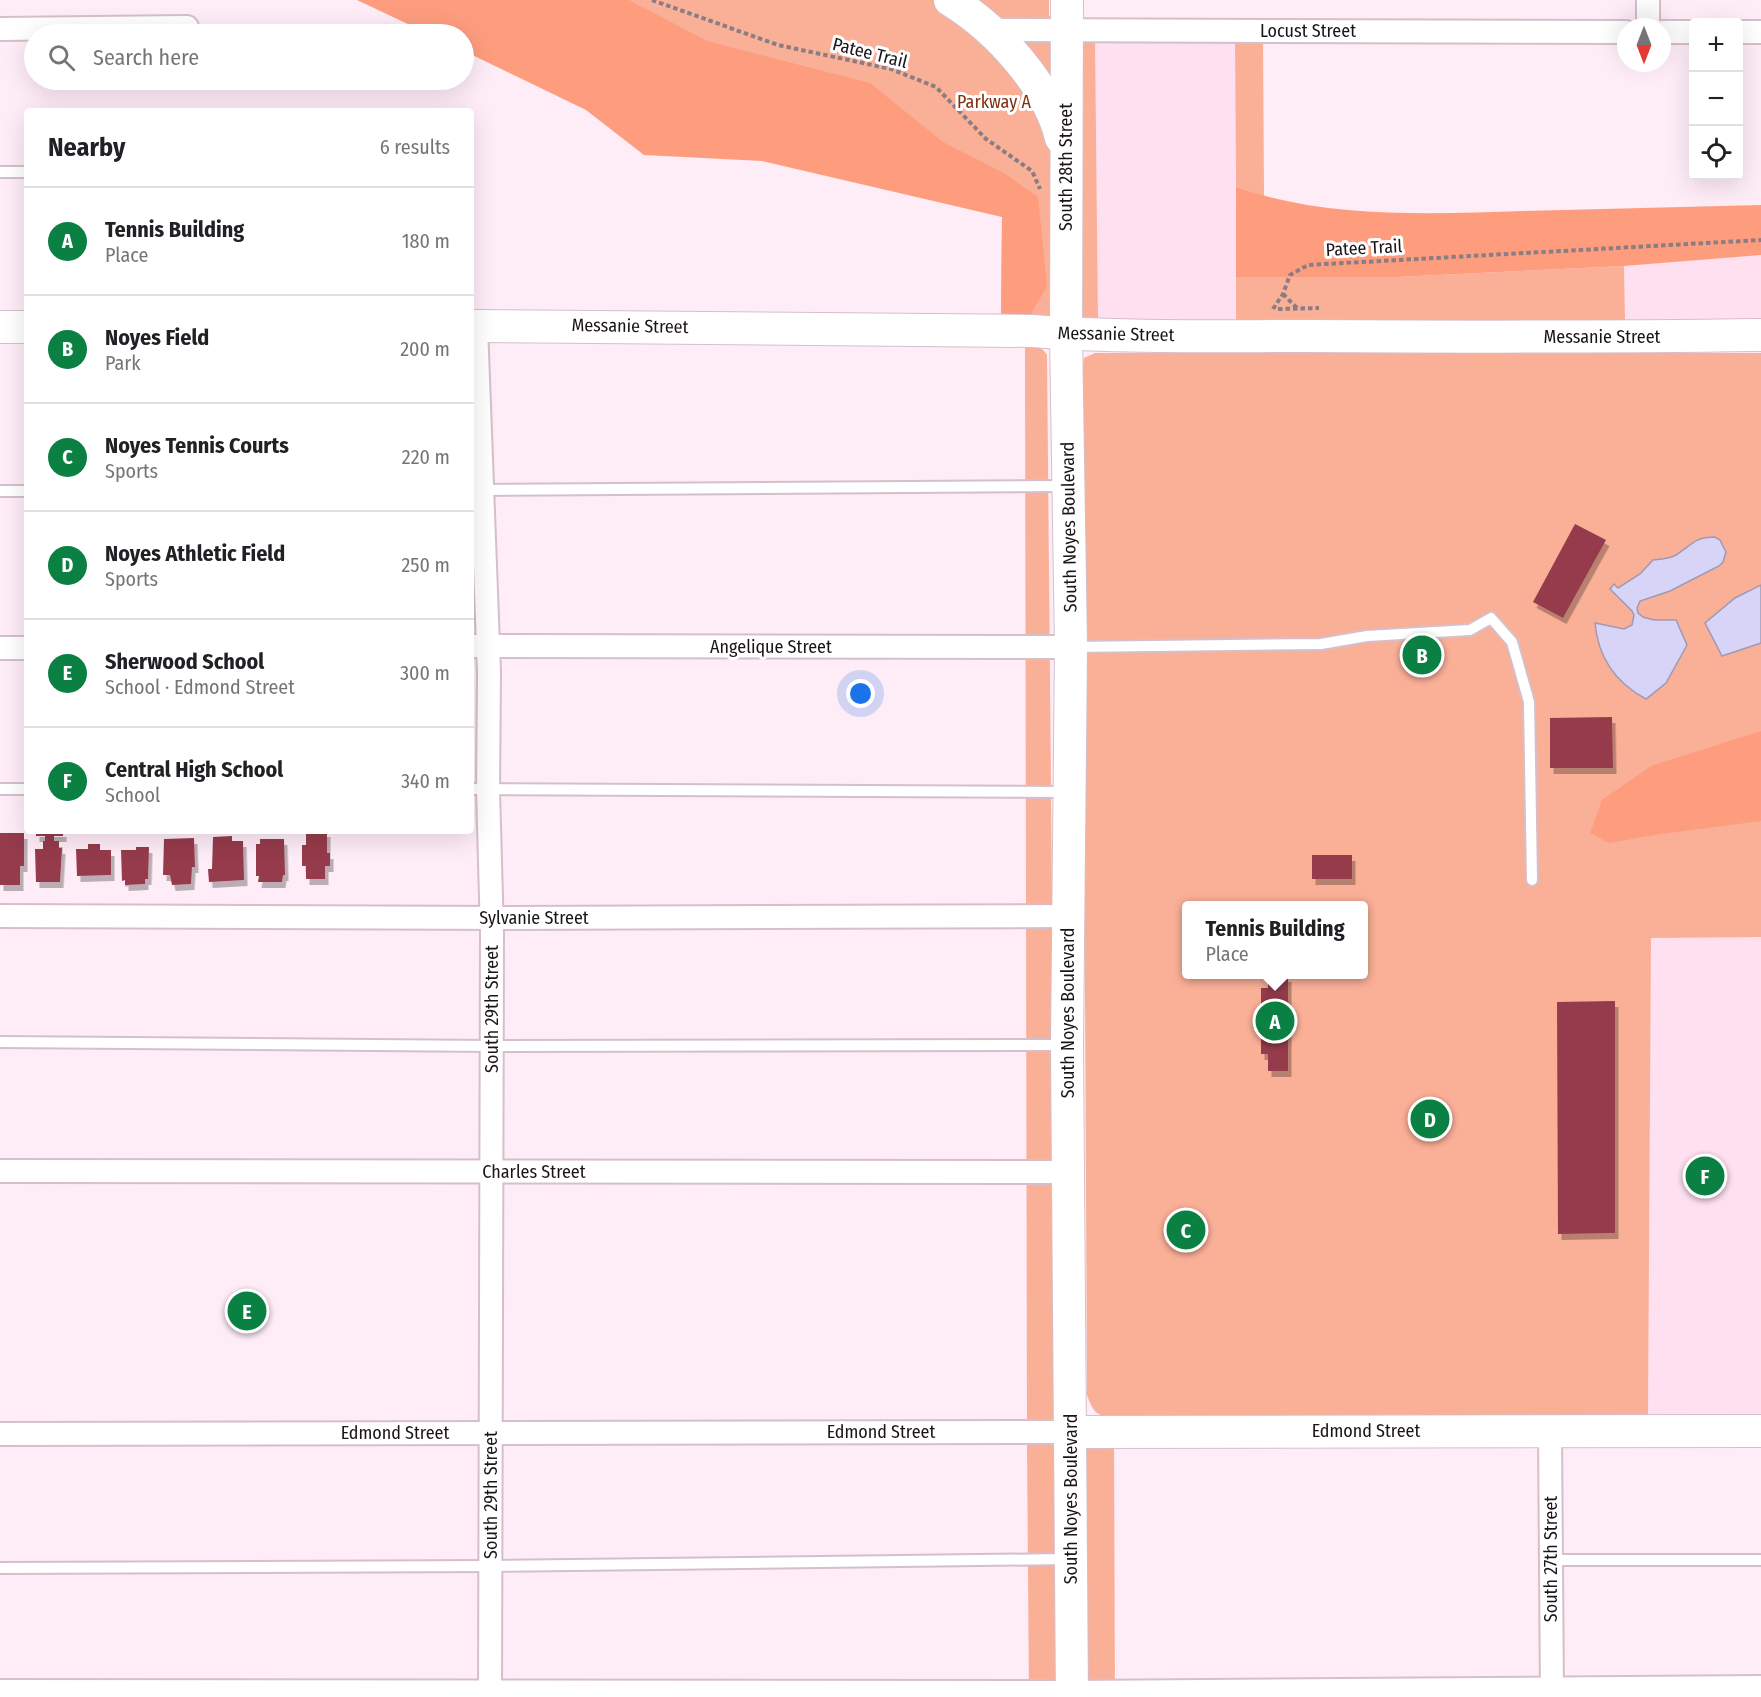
<!DOCTYPE html>
<meta charset="utf-8">
<style>
body{margin:0;font-family:"Fira Sans Condensed",sans-serif;background:#f2f2f2;color:#202124}
.controls{position:absolute;right:18px;top:18px;display:grid;overflow:hidden;border-radius:6px;box-shadow:0 6px 24px #0002}
.controls button{width:54px;height:54px;display:grid;place-items:center;padding:0;border:0;border-bottom:2px solid #e0e0e0;background:#fff;color:#202124;font:30px sans-serif}
.compass{position:absolute;left:1617px;top:18px;width:54px;height:54px;border-radius:50%;background:#fff;box-shadow:0 6px 24px #0002;rotate:180deg}
.you{position:absolute;left:861px;top:694px;width:21px;height:21px;margin:-15px;border:4px solid #fff;border-radius:50%;background:#1a73e8;box-shadow:0 0 0 9px #1a73e833}
.badge{display:grid;place-items:center;width:39px;height:39px;border-radius:50%;background:#0b8043;color:#fff;font-size:20px;font-weight:700}
.pin{position:absolute;translate:-50% -50%;border:3px solid #fff;box-shadow:0 2px 6px #0006}
.popup{position:absolute;left:1182px;top:901px;width:186px;height:78px;box-sizing:border-box;display:grid;place-content:center;border-radius:6px;background:#fff;filter:drop-shadow(0 2px 4px #0005);font-size:20px;white-space:nowrap;color:#757577}
.popup b{font-size:22px;color:#202124}
.popup::after{content:'';position:absolute;left:50%;top:100%;margin-left:-12px;border:12px solid transparent;border-top-color:#fff}
.list{margin:0;padding:0;list-style:none}
h2{display:flex;justify-content:space-between;align-items:center;height:78px;margin:0;padding:0 24px;font-size:26px}
h2 small{font-size:20px;font-weight:400;color:#757577}
.list li{display:grid;grid-template-columns:39px 1fr auto;gap:18px;align-items:center;box-sizing:border-box;height:108px;padding:0 24px;border-top:2px solid #e0e0e0}
.list b{display:block;font-size:22px;white-space:nowrap}
.list p{margin:0;font-size:20px;white-space:nowrap;color:#757577}
.list em{font-size:20px;font-style:normal;color:#757577}
.icon{flex:none;width:33px;height:33px;fill:none;stroke:currentColor;stroke-width:2;stroke-linecap:round;stroke-linejoin:round}
.map{position:relative;flex:none;width:1761px;height:1697px;overflow:hidden}
.search{position:absolute;background:#fff;box-shadow:0 6px 24px #0002;left:24px;top:24px;width:450px;height:66px;display:flex;align-items:center;gap:15px;box-sizing:border-box;padding:0 21px;border-radius:33px;color:#757577;font-size:22px}
.panel{position:absolute;background:#fff;box-shadow:0 6px 24px #0002;left:24px;top:108px;width:450px;height:726px;border-radius:6px}
.map>svg:first-child{display:block}
.built{fill:#fee0f0}
.green{fill:#faaf97;fill-rule:evenodd}
.forest{fill:#fd9d7e}
.water{fill:#d7d4f8;stroke:#9e9ab4;stroke-width:1.5}
.building{fill:#953a4c;filter:url(#shadow)}
.lines{fill:none;stroke-linecap:round;stroke-linejoin:round}
.lane-casing{stroke:#d5bfcb;stroke-width:14}
.street-casing{stroke:#d5bfcb;stroke-width:26}
.secondary-casing{stroke:#d5bfcb;stroke-width:34}
.path{stroke:#8a7d84;stroke-width:4;stroke-dasharray:4.5 3;stroke-linecap:butt}
.lane{stroke:#fff;stroke-width:10}
.street{stroke:#fff;stroke-width:22}
.secondary{stroke:#fff;stroke-width:32}
.labels{text-anchor:middle;dominant-baseline:central;stroke-width:6;stroke-linejoin:round;paint-order:stroke}
.street-label{font-size:18px;fill:#1a1317;stroke:#fff}
.park-label{font-size:18px;fill:#812e0f;stroke:#fff}
</style>
<div class="map">
<svg width="1761" height="1697" viewBox="0 0 1761 1697">
<defs>
<filter id="shadow"><feDropShadow dx="3.5" dy="6" stdDeviation="0" flood-color="#0004"/></filter>
</defs>
<rect width="100%" height="100%" fill="#feecf6"/>
<!-- built -->
<g class="built">
<polygon points="1095,40 1235,41 1236,322 1098,321"/>
<polygon points="1761,255 1761,319 1625,320 1624,266"/>
<polygon points="1651,937 1761,937 1761,1415 1648,1415"/>
</g>
<!-- green -->
<g class="green">
<polygon points="525,0 1049,0 1049,16 1095,40 1098,321 1001,318 1002,217"/>
<polygon points="1263,38 1264,197 1236,187 1235,41"/>
<polygon points="1624,266 1625,320 1236,322 1236,277 1398,277"/>
<path d="M1025 346C1035 346 1042 346 1047 355L1057 1443H1114L1115 1697H1029L1027 1444Z"/>
<path d="M1095 353H1761V937L1651 938 1648 1415 1117 1418C1098 1416 1094 1415 1087 1395L1082 373 1084 358ZM1186 906H1364V974H1186Z"/>
</g>
<!-- forest -->
<g class="forest">
<polygon points="357,0 629,0 707,41 870,83 943,142 1004,173 1038,197 1047,286 1028,319 1001,318 1002,217 762,161 644,155 586,110 464,51 464,34 429,34"/>
<path d="M1236 187C1327 219 1429 214 1524 211 1603 209 1682 207 1761 205V255L1624 266 1398 277H1236Z"/>
<polygon points="1761,731 1761,821 1661,834 1609,843 1590,833 1602,800 1651,766"/>
</g>
<!-- water -->
<g class="water">
<path d="M1715 537 1720 540 1726 552 1723 562 1719 566 1670 591 1640 601 1637 608 1638 613 1643 617 1654 620H1676L1687 645 1666 683 1646 699C1616 683 1598 657 1595 623L1624 629 1632 625 1634 615 1632 611 1610 589 1614 584 1618 588 1640 574 1653 560C1661 559 1669 559 1676 555 1692 545 1694 537 1715 537Z"/>
<polygon points="1761,585 1761,643 1722,656 1705,623 1735,598"/>
</g>
<!-- building -->
<g class="building">
<polygon points="1575,524 1606,540 1563,618 1533,602"/>
<polygon points="1612,717 1613,768 1550,768 1550,718"/>
<polygon points="36,831 63,831 63,836 54,836 54,841 59,841 59,848 62,848 60,882 36,882 35,849 43,849 43,841 45,841 45,836 36,836"/>
<polygon points="313,831 327,831 327,853 330,853 330,866 325,866 325,879 306,879 306,866 302,866 302,845 306,845 306,834 313,834"/>
<polygon points="0,833 24,833 24,866 20,866 20,885 0,885"/>
<polygon points="232,836 232,841 243,841 244,880 209,882 208,869 212,869 213,837"/>
<polygon points="194,838 195,867 192,867 191,884 172,885 170,875 163,875 164,839"/>
<polygon points="260,839 284,839 285,875 283,875 282,882 258,882 259,876 256,876 256,844 260,844"/>
<polygon points="88,844 100,844 100,850 111,850 111,875 77,876 76,849 88,849"/>
<polygon points="136,847 149,847 148,879 145,879 145,884 125,885 125,880 122,881 121,850 136,850"/>
<rect x="1312" y="855" width="40" height="24"/>
<polygon points="1268,976 1288,976 1288,1071 1268,1071 1268,1054 1261,1054 1261,988 1268,988"/>
<polygon points="1615,1001 1615,1233 1558,1234 1557,1002"/>
</g>
<g class="lines">
<defs>
<g id="lane">
<polyline points="0,172 27,172"/>
<polyline points="481,490 1065,486"/>
<polyline points="0,491 27,491"/>
<polyline points="1074,647 1321,644 1367,636 1470,630 1491,618 1512,642 1529,702 1532,880"/>
<polyline points="0,789 27,789"/>
<polyline points="471,789 1068,792"/>
<polyline points="0,1042 492,1046 1064,1045"/>
<polyline points="1552,1560 1761,1560"/>
<polyline points="0,1568 490,1566 1068,1559"/>
</g>
<g id="street">
<polyline points="1648,0 1648,27"/>
<polyline points="0,29 187,27"/>
<polyline points="991,30 1626,32"/>
<polyline points="1662,32 1694,32"/>
<polyline points="1738,32 1761,32"/>
<polyline points="476,326 489,672 488,790 492,934 490,1697"/>
<polyline points="471,646 1071,647"/>
<polyline points="0,648 27,648"/>
<polyline points="0,916 509,918 1069,916"/>
<polyline points="0,1171 1068,1172"/>
<polyline points="1550,1431 1552,1697"/>
<polyline points="0,1434 1071,1432"/>
<polyline points="0,1691 1072,1692 1761,1687"/>
</g>
<g id="secondary">
<path d="M950 0C997 29 1048 84 1061 138"/>
<polyline points="1067,0 1066,334 1071,647 1067,1045 1072,1697"/>
<path d="M471 326 1032 331C1123 338 1216 336 1308 336 1459 337 1610 337 1761 335"/>
<polyline points="0,327 27,327"/>
<polyline points="1071,1432 1761,1431"/>
</g>
</defs>
<!-- lane casing -->
<use href="#lane" class="lane-casing"/>
<!-- street casing -->
<use href="#street" class="street-casing"/>
<!-- secondary casing -->
<use href="#secondary" class="secondary-casing"/>
<!-- path -->
<g class="path">
<polyline points="652,0 778,45 891,69 936,87 986,139 1032,171 1040,189"/>
<polyline points="1283,294 1297,308"/>
<polyline points="1273,309 1283,294 1290,275 1308,265 1761,240"/>
<polyline points="1278,309 1319,308"/>
</g>
<!-- lane -->
<use href="#lane" class="lane"/>
<!-- street -->
<use href="#street" class="street"/>
<!-- secondary -->
<use href="#secondary" class="secondary"/>
</g>
<g class="labels">
<!-- street labels -->
<g class="street-label">
<text x="1308" y="31">Locust Street</text>
<text transform="translate(870 53) rotate(14)">Patee Trail</text>
<text transform="translate(1066 167) rotate(-90)">South 28th Street</text>
<text transform="translate(1364 248) rotate(-3)">Patee Trail</text>
<text transform="translate(630 326) rotate(1)">Messanie Street</text>
<text transform="translate(1116 334) rotate(1)">Messanie Street</text>
<text x="1602" y="337">Messanie Street</text>
<text transform="translate(1069 527) rotate(-91)">South Noyes Boulevard</text>
<text x="771" y="647">Angelique Street</text>
<text x="534" y="918">Sylvanie Street</text>
<text transform="translate(492 1009) rotate(-90)">South 29th Street</text>
<text transform="translate(1068 1013) rotate(-90)">South Noyes Boulevard</text>
<text x="534" y="1172">Charles Street</text>
<text x="1366" y="1431">Edmond Street</text>
<text x="881" y="1432">Edmond Street</text>
<text x="395" y="1433">Edmond Street</text>
<text transform="translate(491 1495) rotate(-90)">South 29th Street</text>
<text transform="translate(1071 1499) rotate(-90)">South Noyes Boulevard</text>
<text transform="translate(1551 1559) rotate(-90)">South 27th Street</text>
</g>
<!-- park labels -->
<g class="park-label">
<text x="994" y="102">Parkway A</text>
</g>
</g>
</svg>
<div class="controls">
<button>+</button>
<button>−</button>
<button><svg class="icon" aria-label="locate" viewBox="0 0 24 24"><circle cx="12" cy="12" r="6"/><path d="M12 2v4M12 18v4M2 12h4M18 12h4"/></svg></button>
</div>
<svg class="compass" viewBox="-18 -18 36 36"><path d="M0-13l5 13h-10z" fill="#e53935"/><path d="M0 13l5-13h-10z" fill="#757577"/></svg>
<div class="you"></div>
<div class="pin badge" style="left:1275px;top:1021px">A</div>
<div class="popup"><b>Tennis Building</b>Place</div>
<div class="pin badge" style="left:1422px;top:655px">B</div>
<div class="pin badge" style="left:1186px;top:1230px">C</div>
<div class="pin badge" style="left:1430px;top:1119px">D</div>
<div class="pin badge" style="left:247px;top:1311px">E</div>
<div class="pin badge" style="left:1705px;top:1176px">F</div>
<div class="search"><svg class="icon" aria-label="search" viewBox="0 0 24 24"><circle cx="10" cy="10" r="6"/><path d="M15 15l6 6"/></svg>Search here</div>
<section class="panel">
<h2>Nearby<small>6 results</small></h2>
<ul class="list">
<li><span class="badge">A</span><div><b>Tennis Building</b><p>Place</p></div><em>180 m</em></li>
<li><span class="badge">B</span><div><b>Noyes Field</b><p>Park</p></div><em>200 m</em></li>
<li><span class="badge">C</span><div><b>Noyes Tennis Courts</b><p>Sports</p></div><em>220 m</em></li>
<li><span class="badge">D</span><div><b>Noyes Athletic Field</b><p>Sports</p></div><em>250 m</em></li>
<li><span class="badge">E</span><div><b>Sherwood School</b><p>School · Edmond Street</p></div><em>300 m</em></li>
<li><span class="badge">F</span><div><b>Central High School</b><p>School</p></div><em>340 m</em></li>
</ul>
</section>
</div>
